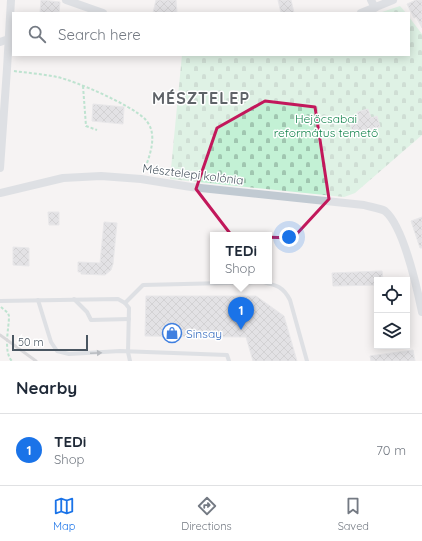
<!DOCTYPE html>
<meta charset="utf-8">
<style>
body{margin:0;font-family:Quicksand,sans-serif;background:#f2f2f3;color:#1f2937}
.controls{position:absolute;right:12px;bottom:12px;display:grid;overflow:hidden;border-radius:0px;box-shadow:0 2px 10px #0003}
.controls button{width:36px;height:36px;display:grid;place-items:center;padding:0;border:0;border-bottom:1px solid #e0e1e3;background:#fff;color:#1f2937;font:20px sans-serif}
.scale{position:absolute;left:12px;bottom:10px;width:76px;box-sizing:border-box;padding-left:4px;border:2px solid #4a5661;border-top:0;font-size:11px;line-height:14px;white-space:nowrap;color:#4a5661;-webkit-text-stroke:3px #fff;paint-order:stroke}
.you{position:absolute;left:289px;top:237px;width:14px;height:14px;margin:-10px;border:3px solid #fff;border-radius:50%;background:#1a73e8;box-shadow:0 0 0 6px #1a73e833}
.badge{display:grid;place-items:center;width:26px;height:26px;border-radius:50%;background:#1a73e8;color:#fff;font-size:13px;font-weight:700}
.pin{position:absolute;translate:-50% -33px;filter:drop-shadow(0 1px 2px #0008)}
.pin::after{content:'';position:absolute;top:21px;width:14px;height:12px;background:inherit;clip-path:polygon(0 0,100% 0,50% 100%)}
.popup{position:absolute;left:210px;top:232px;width:62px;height:52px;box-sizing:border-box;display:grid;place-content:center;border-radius:0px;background:#fff;filter:drop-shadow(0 1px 3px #0005);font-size:13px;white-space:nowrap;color:#747a83}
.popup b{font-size:15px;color:#1f2937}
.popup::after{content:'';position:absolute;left:50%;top:100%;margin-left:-8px;border:8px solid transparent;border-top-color:#fff}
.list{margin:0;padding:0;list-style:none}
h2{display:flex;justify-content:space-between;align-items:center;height:52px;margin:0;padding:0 16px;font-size:17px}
h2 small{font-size:13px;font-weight:400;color:#747a83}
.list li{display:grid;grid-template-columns:26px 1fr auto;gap:12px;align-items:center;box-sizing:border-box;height:72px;padding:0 16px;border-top:1px solid #e0e1e3}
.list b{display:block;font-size:15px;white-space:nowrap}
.list p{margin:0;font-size:13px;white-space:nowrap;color:#747a83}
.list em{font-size:13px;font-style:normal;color:#747a83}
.icon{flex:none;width:22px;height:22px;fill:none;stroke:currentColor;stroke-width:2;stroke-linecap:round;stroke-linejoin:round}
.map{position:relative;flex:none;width:422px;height:361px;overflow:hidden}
.search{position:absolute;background:#fff;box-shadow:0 2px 10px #0003;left:12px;right:12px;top:12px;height:44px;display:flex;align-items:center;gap:10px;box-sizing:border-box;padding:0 14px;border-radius:0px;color:#747a83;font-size:15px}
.sheet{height:124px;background:#fff}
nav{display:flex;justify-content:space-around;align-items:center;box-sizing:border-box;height:56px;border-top:1px solid #e0e1e3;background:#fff;font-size:11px;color:#747a83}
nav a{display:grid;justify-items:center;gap:2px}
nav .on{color:#1a73e8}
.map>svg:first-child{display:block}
.cemetery{fill:url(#cemetery-stones)}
.building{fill:url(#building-cross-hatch);stroke:#d7d9de}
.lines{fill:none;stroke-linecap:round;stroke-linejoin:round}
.path{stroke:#7ad0a6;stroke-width:2;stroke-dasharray:3 2;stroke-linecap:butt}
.service{stroke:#c1cad2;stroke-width:4}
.minor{stroke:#c1cad2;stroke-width:8}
.rail{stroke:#b5b8bd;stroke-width:3}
.oneway{fill:#6e7983}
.marked{fill:none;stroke:#c2185b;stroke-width:3;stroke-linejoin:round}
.labels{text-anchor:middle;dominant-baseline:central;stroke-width:3;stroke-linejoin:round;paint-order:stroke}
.park-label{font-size:12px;fill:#17864f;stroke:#fff}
.street-label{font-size:12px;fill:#4a5661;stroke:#fff}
.shop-label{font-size:12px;fill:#366cbe;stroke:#fff;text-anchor:start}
.district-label{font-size:16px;font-weight:bold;letter-spacing:1px;fill:#5f6368;stroke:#fff}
</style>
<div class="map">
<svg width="422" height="361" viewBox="0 0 422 361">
<defs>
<pattern id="cemetery-stones" width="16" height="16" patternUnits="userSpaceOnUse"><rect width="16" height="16" fill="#c3f1d5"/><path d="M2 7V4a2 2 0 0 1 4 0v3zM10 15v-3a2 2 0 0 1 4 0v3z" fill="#a0c6b0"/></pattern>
<pattern id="building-cross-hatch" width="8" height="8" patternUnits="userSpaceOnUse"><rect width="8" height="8" fill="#cdcfd5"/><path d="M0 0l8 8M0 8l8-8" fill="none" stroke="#a8abb0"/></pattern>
</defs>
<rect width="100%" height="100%" fill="#f5f3f3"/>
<!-- cemetery -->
<g class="cemetery">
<polygon points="400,6 406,13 379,13"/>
<polygon points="409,17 422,34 422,135 355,193 344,197 170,179 182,55 409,55"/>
</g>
<!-- building -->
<g class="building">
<polygon points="41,0 60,2 59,13 40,13"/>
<polygon points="156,0 176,0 177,13 153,13"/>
<polygon points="278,0 291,0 294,13 281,13"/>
<polygon points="416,0 422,0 422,28 416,17 414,18 407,4"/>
<polygon points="93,104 124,107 123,124 92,121"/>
<polygon points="368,109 371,118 377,116 380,127 353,134 350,123 359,121 357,112"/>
<polygon points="48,212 59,212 59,225 49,225"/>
<polygon points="422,217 422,248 420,248 411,221"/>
<polygon points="104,222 117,223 113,264 111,270 105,275 81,274 81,272 78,272 78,262 100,263"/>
<polygon points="13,247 29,248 29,266 13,265"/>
<polygon points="382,271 383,280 377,280 377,285 333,286 332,273"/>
<polygon points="146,296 256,296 284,316 297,361 253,361 246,337 145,336"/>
<polygon points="413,350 415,361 371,361 370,356"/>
</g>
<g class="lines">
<!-- path -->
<g class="path">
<path d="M14 71C28 73 43 74 57 77 76 81 131 105 145 119 147 121 150 126 151 129 155 142 149 158 144 171"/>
<polyline points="83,86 86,126 97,130"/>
<path d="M1 307 8 313 9 316C9 328 3 352 12 361"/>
</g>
<!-- service -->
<g class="service">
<polyline points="74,299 87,312 91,320 129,319"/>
<polyline points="38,300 51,342 57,351 69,354 120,351 227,355 229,361"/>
<polyline points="0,301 118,299 125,303 129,308 128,352 130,361"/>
<path d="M125 303 143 285 262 282C276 285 283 286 290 300L307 361"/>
</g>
<!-- minor -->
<g class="minor">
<polyline points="66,0 103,13"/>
<polyline points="371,0 375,8"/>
<polyline points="361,13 393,0"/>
<polyline points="0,42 9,39"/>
<polyline points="0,168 7,69 11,0"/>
<path d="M0 193 63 178 101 176 141 179 191 187 364 205C370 207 380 208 385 211 404 227 417 288 422 312"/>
</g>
<!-- rail -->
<polyline class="rail" points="0,335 36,361"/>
</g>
<!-- one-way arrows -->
<defs><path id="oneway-solid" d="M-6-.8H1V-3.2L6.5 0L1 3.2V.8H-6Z"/></defs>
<use class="oneway" href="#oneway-solid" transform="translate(96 353) rotate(-3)"/>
<!-- marked area -->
<path d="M0 0H422V361H0ZM265 101 315 107 329 199 293 238 232 236 196 189 217 128Z" fill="#f5f3f3" fill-opacity=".55" fill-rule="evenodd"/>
<path class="marked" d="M265 101 315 107 329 199 293 238 232 236 196 189 217 128Z"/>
<!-- icons -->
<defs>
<symbol id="shop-ring" viewBox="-11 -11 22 22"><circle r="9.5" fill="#fff" stroke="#3f7fe0" stroke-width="1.5"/><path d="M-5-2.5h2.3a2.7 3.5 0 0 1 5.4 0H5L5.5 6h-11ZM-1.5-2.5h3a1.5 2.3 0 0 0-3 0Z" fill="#3f7fe0"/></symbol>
</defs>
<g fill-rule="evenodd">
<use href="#shop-ring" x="161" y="322" width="22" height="22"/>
</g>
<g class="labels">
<!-- park labels -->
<g class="park-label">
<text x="326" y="118">Hejőcsabai<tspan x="326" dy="14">református temető</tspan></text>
</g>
<!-- street labels -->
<g class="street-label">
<text transform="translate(193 174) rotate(7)">Mésztelepi kolónia</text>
</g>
<!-- shop labels -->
<g class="shop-label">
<text x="186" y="333">Sinsay</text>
</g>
<!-- district labels -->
<g class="district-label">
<text x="201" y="98">MÉSZTELEP</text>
</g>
</g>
</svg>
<div class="controls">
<button><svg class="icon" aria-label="locate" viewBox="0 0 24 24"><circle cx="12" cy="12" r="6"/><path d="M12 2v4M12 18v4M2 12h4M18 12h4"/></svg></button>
<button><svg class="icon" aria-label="layers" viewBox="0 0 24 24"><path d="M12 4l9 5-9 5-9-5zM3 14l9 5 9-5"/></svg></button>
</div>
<div class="scale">50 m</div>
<div class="you"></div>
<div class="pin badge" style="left:241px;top:330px">1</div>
<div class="popup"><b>TEDi</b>Shop</div>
<div class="search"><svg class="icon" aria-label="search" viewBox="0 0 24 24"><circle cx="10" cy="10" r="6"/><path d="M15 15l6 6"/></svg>Search here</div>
</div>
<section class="sheet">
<h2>Nearby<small></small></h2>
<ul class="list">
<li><span class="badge">1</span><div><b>TEDi</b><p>Shop</p></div><em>70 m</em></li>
</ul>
</section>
<nav>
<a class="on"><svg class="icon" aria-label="map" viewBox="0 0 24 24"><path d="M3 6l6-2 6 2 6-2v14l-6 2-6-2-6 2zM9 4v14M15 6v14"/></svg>Map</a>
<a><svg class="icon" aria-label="directions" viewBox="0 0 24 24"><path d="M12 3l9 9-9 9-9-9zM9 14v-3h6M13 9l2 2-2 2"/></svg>Directions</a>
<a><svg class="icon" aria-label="saved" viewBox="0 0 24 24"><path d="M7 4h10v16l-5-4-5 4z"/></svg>Saved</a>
</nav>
